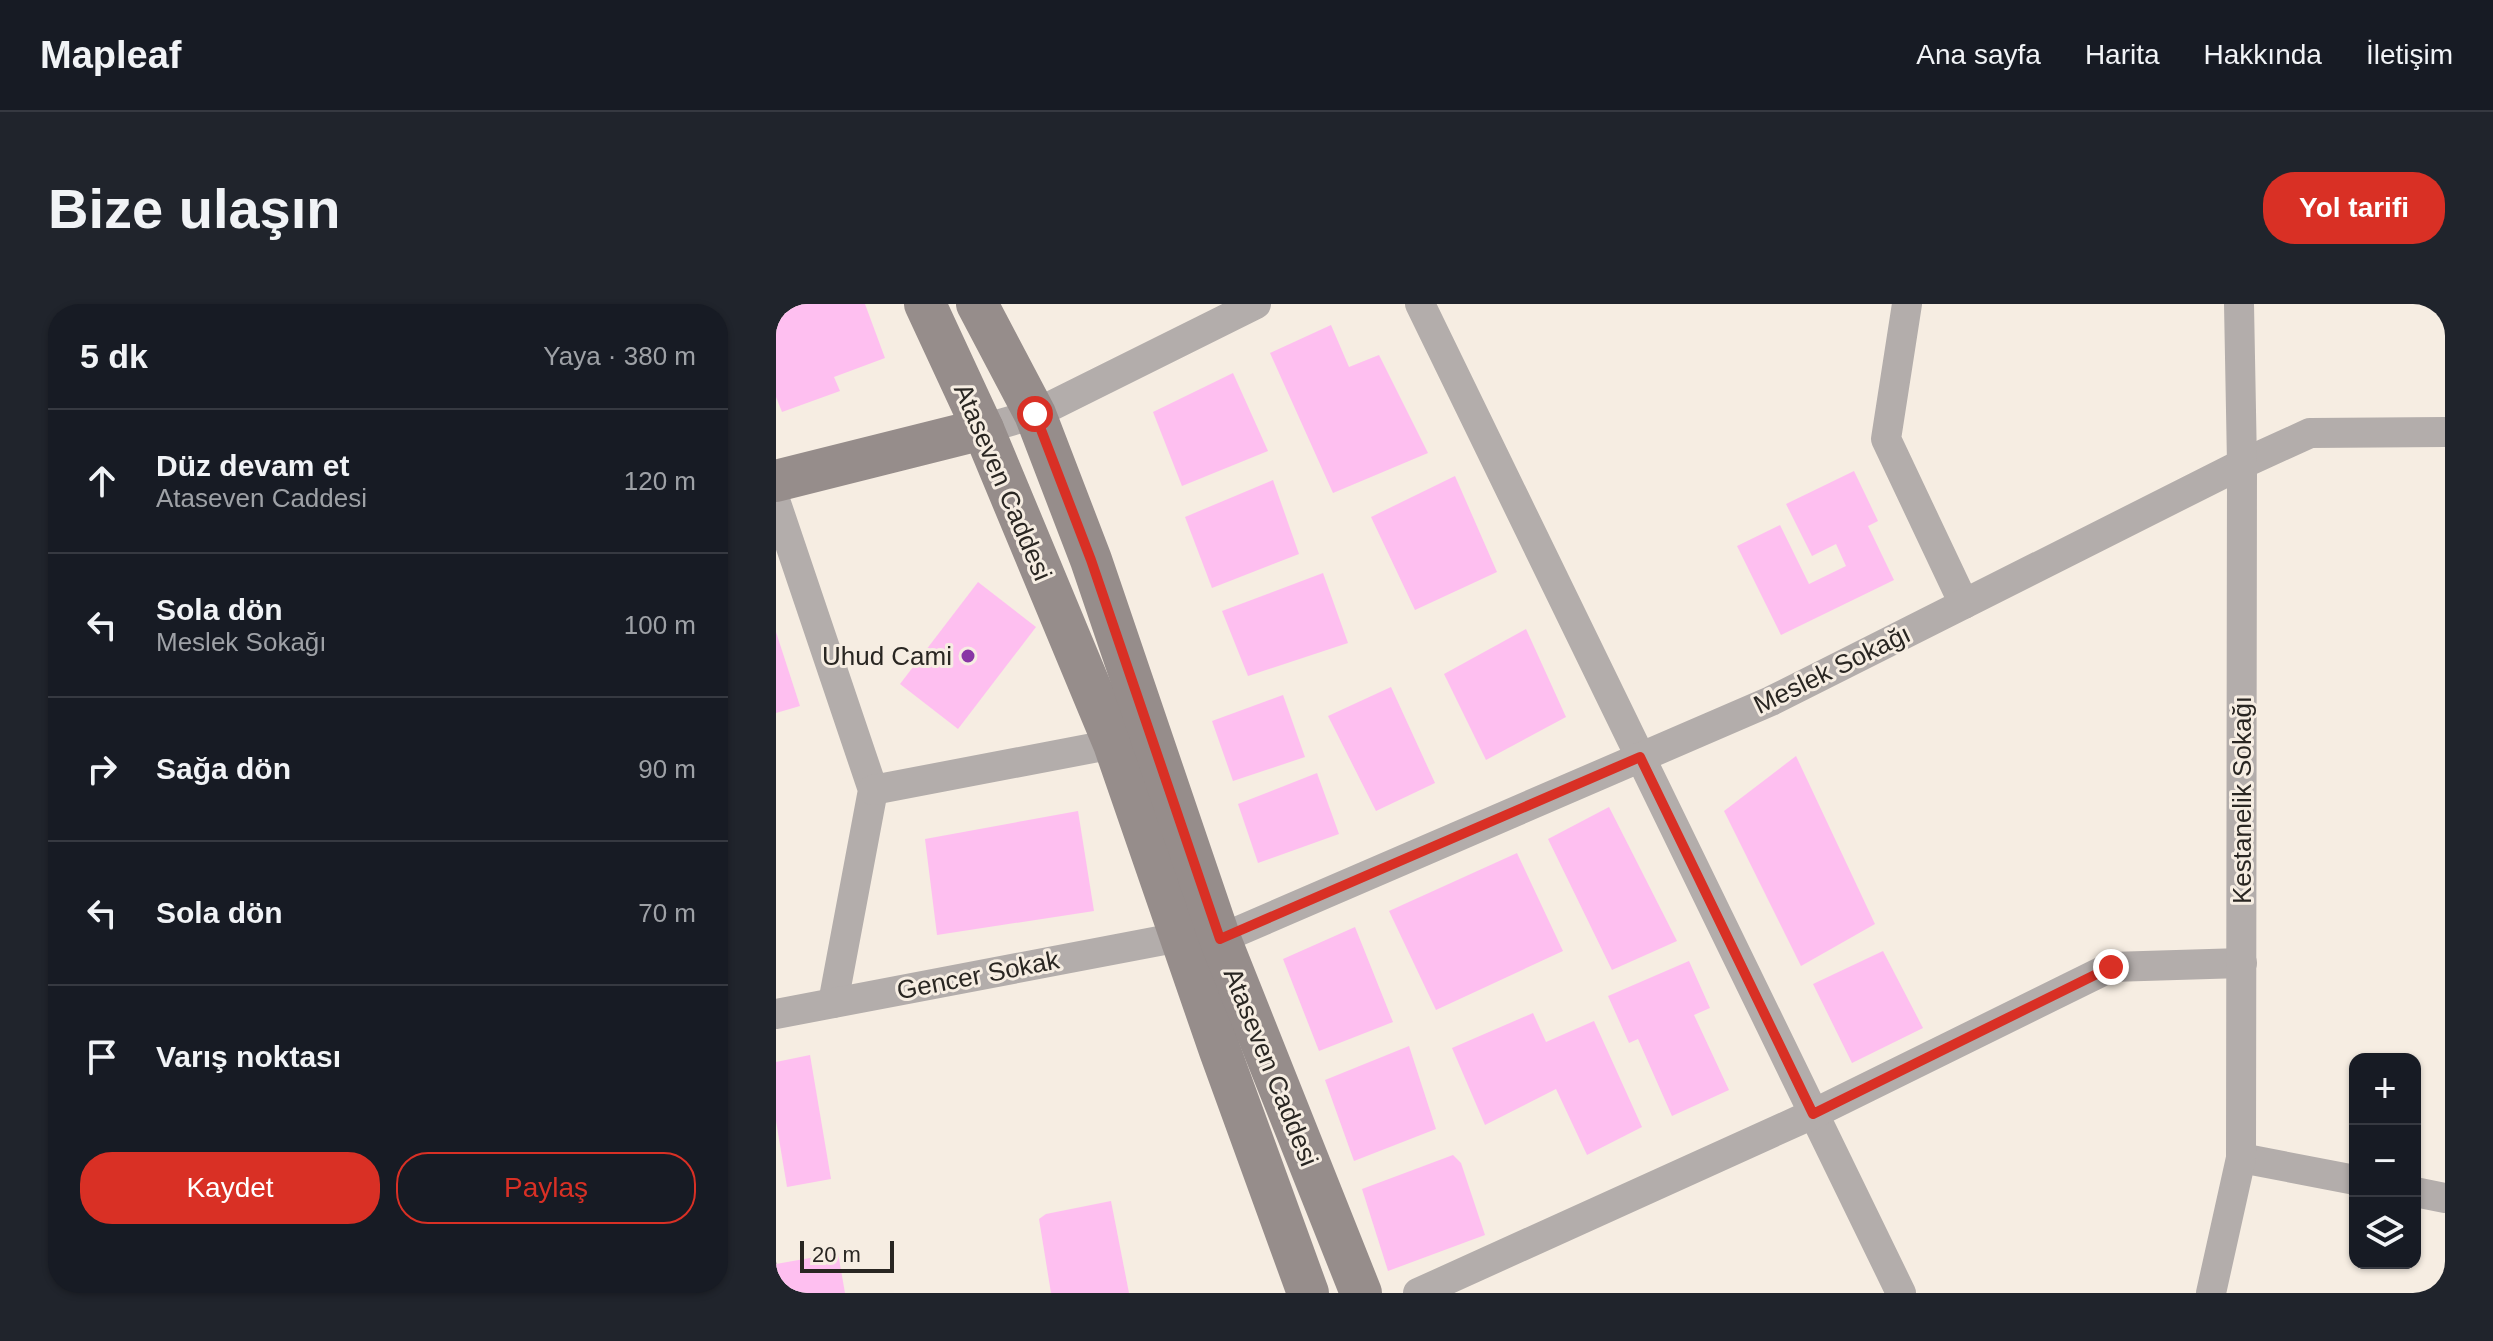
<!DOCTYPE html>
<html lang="tr">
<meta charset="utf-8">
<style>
body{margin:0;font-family:Arial,sans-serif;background:#20242c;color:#f1f3f6}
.controls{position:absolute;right:24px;bottom:24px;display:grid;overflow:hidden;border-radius:16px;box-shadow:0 2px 6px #0004}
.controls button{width:72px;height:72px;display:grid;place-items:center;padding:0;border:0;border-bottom:2px solid #363941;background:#171b24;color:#f1f3f6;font:40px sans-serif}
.scale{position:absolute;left:24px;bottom:20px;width:94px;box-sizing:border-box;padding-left:8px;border:4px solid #292622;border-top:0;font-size:22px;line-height:28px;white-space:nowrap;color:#292622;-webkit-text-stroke:6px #f6ede2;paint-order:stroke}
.stop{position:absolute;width:24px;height:24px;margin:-18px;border:6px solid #d93025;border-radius:50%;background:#fff}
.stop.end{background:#d93025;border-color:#fff;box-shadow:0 2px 8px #0008}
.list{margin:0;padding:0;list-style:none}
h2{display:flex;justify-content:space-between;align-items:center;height:104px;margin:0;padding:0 32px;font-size:34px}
h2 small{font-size:26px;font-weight:400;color:#9ea1a6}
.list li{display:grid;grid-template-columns:52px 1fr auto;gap:24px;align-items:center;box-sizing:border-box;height:144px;padding:0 32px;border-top:2px solid #363941}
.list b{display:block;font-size:30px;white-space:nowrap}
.list p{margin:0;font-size:26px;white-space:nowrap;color:#9ea1a6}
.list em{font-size:26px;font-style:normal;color:#9ea1a6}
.actions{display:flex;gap:16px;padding:24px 32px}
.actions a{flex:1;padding:18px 0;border:2px solid #d93025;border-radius:32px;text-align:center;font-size:28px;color:#d93025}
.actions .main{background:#d93025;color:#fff}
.icon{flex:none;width:44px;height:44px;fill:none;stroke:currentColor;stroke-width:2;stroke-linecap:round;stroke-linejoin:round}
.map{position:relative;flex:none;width:1669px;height:989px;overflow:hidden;border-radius:32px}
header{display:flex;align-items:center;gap:48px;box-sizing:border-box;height:112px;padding:0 40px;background:#171b24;border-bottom:2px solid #363941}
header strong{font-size:38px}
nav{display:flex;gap:44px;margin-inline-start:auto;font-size:28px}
.intro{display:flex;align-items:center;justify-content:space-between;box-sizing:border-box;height:192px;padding:0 48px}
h1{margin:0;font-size:56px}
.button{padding:20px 36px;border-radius:32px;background:#d93025;color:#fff;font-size:28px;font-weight:700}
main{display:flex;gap:48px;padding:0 48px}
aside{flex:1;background:#171b24;border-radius:32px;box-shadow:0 2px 6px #0004}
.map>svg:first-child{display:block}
.building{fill:#febff0}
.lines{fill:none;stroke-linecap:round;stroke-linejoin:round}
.street{stroke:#b3adab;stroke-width:30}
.secondary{stroke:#968d8b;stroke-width:42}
.route{stroke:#d93025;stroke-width:10}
.poi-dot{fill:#8836a5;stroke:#f6ede2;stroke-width:3}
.labels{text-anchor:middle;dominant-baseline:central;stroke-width:6;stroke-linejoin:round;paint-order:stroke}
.street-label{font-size:26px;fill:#292622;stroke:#f6ede2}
.poi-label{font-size:26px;fill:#292622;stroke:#f6ede2;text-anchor:end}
</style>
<header>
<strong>Mapleaf</strong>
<nav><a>Ana sayfa</a><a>Harita</a><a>Hakkında</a><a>İletişim</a></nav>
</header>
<div class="intro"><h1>Bize ulaşın</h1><a class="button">Yol tarifi</a></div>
<main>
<aside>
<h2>5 dk<small>Yaya · 380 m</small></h2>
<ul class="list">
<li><svg class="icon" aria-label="ahead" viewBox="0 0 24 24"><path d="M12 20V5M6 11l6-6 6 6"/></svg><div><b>Düz devam et</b><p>Ataseven Caddesi</p></div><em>120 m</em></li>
<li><svg class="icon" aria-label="left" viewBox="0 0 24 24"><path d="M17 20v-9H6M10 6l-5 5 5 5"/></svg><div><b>Sola dön</b><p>Meslek Sokağı</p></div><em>100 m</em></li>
<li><svg class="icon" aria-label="right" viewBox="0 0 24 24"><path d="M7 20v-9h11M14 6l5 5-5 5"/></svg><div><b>Sağa dön</b></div><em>90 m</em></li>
<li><svg class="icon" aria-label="left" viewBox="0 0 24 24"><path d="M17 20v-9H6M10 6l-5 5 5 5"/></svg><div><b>Sola dön</b></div><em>70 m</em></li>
<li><svg class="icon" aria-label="arrive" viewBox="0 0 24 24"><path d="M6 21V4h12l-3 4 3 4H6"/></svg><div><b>Varış noktası</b></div></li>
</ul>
<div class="actions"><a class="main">Kaydet</a><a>Paylaş</a></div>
</aside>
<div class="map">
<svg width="1669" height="989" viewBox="0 0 1669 989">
<rect width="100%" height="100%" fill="#f6ede2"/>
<!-- building -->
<g class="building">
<polygon points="0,0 89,0 109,54 58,73 64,87 6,108 0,93"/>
<polygon points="555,21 573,63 603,51 652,149 557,189 494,49"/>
<polygon points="457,69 492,147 406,182 377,108"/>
<polygon points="1078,167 1102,217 1092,222 1118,276 1005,331 961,242 1004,221 1033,280 1070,262 1060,240 1036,252 1010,200"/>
<polygon points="679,172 721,268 639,306 595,213"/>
<polygon points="497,176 523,250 436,284 409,213"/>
<polygon points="547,269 572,339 472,372 446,307"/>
<polygon points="202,278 260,323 182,425 124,380"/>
<polygon points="750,325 790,413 710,456 668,370"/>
<polygon points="0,328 24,402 0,409"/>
<polygon points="615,383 659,479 600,507 552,412"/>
<polygon points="507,391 529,453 457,477 436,417"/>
<polygon points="1020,452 1099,620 1025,662 948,507"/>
<polygon points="541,469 563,530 482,559 462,500"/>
<polygon points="833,503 901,637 836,666 772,535"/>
<polygon points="302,507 318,607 161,631 149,535"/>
<polygon points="741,549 787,647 660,706 613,607"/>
<polygon points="579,623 617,718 543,747 507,655"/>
<polygon points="1107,647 1147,724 1076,759 1037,680"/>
<polygon points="913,657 934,704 918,711 953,786 896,812 862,735 853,739 832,692"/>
<polygon points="757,709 770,738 818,717 866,823 811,851 780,785 709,821 676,744"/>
<polygon points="633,742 660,825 578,857 549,776"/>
<polygon points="34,751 55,875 11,883 0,817 0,758"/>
<polygon points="677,851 685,859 709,931 612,967 586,885"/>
<polygon points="335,897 353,989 275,989 263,915 270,910"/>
<polygon points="62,949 69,989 0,989 0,960"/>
</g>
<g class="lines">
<!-- street -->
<g class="street">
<polyline points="644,0 1125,989"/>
<polyline points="1131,0 1110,135 1188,300"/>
<polyline points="207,125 259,110 480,0"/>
<polyline points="0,199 97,486 57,699"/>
<polyline points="97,486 338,440"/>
<polyline points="444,635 995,397 1466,160 1534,129 1669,128"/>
<polyline points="0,710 404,633"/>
<polyline points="1465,854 1579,876"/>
<polyline points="1639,888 1669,894"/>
<polyline points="642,989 1037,810 1335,663 1466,659"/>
<polyline points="1435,989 1465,854 1466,160 1463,0"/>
</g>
<!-- secondary -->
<g class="secondary">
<polyline points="149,0 207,125 338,440 444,747 532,989"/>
<polyline points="201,0 259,110 315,256 444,635 585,989"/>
<polyline points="0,177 207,125"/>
</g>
</g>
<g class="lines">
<!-- route -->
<polyline class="route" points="259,110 315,256 444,635 864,453 1037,810 1335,663"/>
</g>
<!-- markers -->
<circle class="poi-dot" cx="192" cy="352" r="8"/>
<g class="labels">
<!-- street labels -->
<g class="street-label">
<text transform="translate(227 178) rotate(67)">Ataseven Caddesi</text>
<text transform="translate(1056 365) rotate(-26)">Meslek Sokağı</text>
<text transform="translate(1466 496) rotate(-90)">Kestanelik Sokağı</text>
<text transform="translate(202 671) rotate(-11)">Gencer Sokak</text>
<text transform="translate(495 763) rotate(68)">Ataseven Caddesi</text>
</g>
<!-- poi labels -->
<g class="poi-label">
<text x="176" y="352">Uhud Cami</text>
</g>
</g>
</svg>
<div class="controls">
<button>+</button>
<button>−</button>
<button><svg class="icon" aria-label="layers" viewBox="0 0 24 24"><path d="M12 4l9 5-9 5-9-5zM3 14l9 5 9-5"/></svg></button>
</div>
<div class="scale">20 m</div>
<div class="stop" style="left:259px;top:110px"></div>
<div class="stop end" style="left:1335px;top:663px"></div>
</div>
</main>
